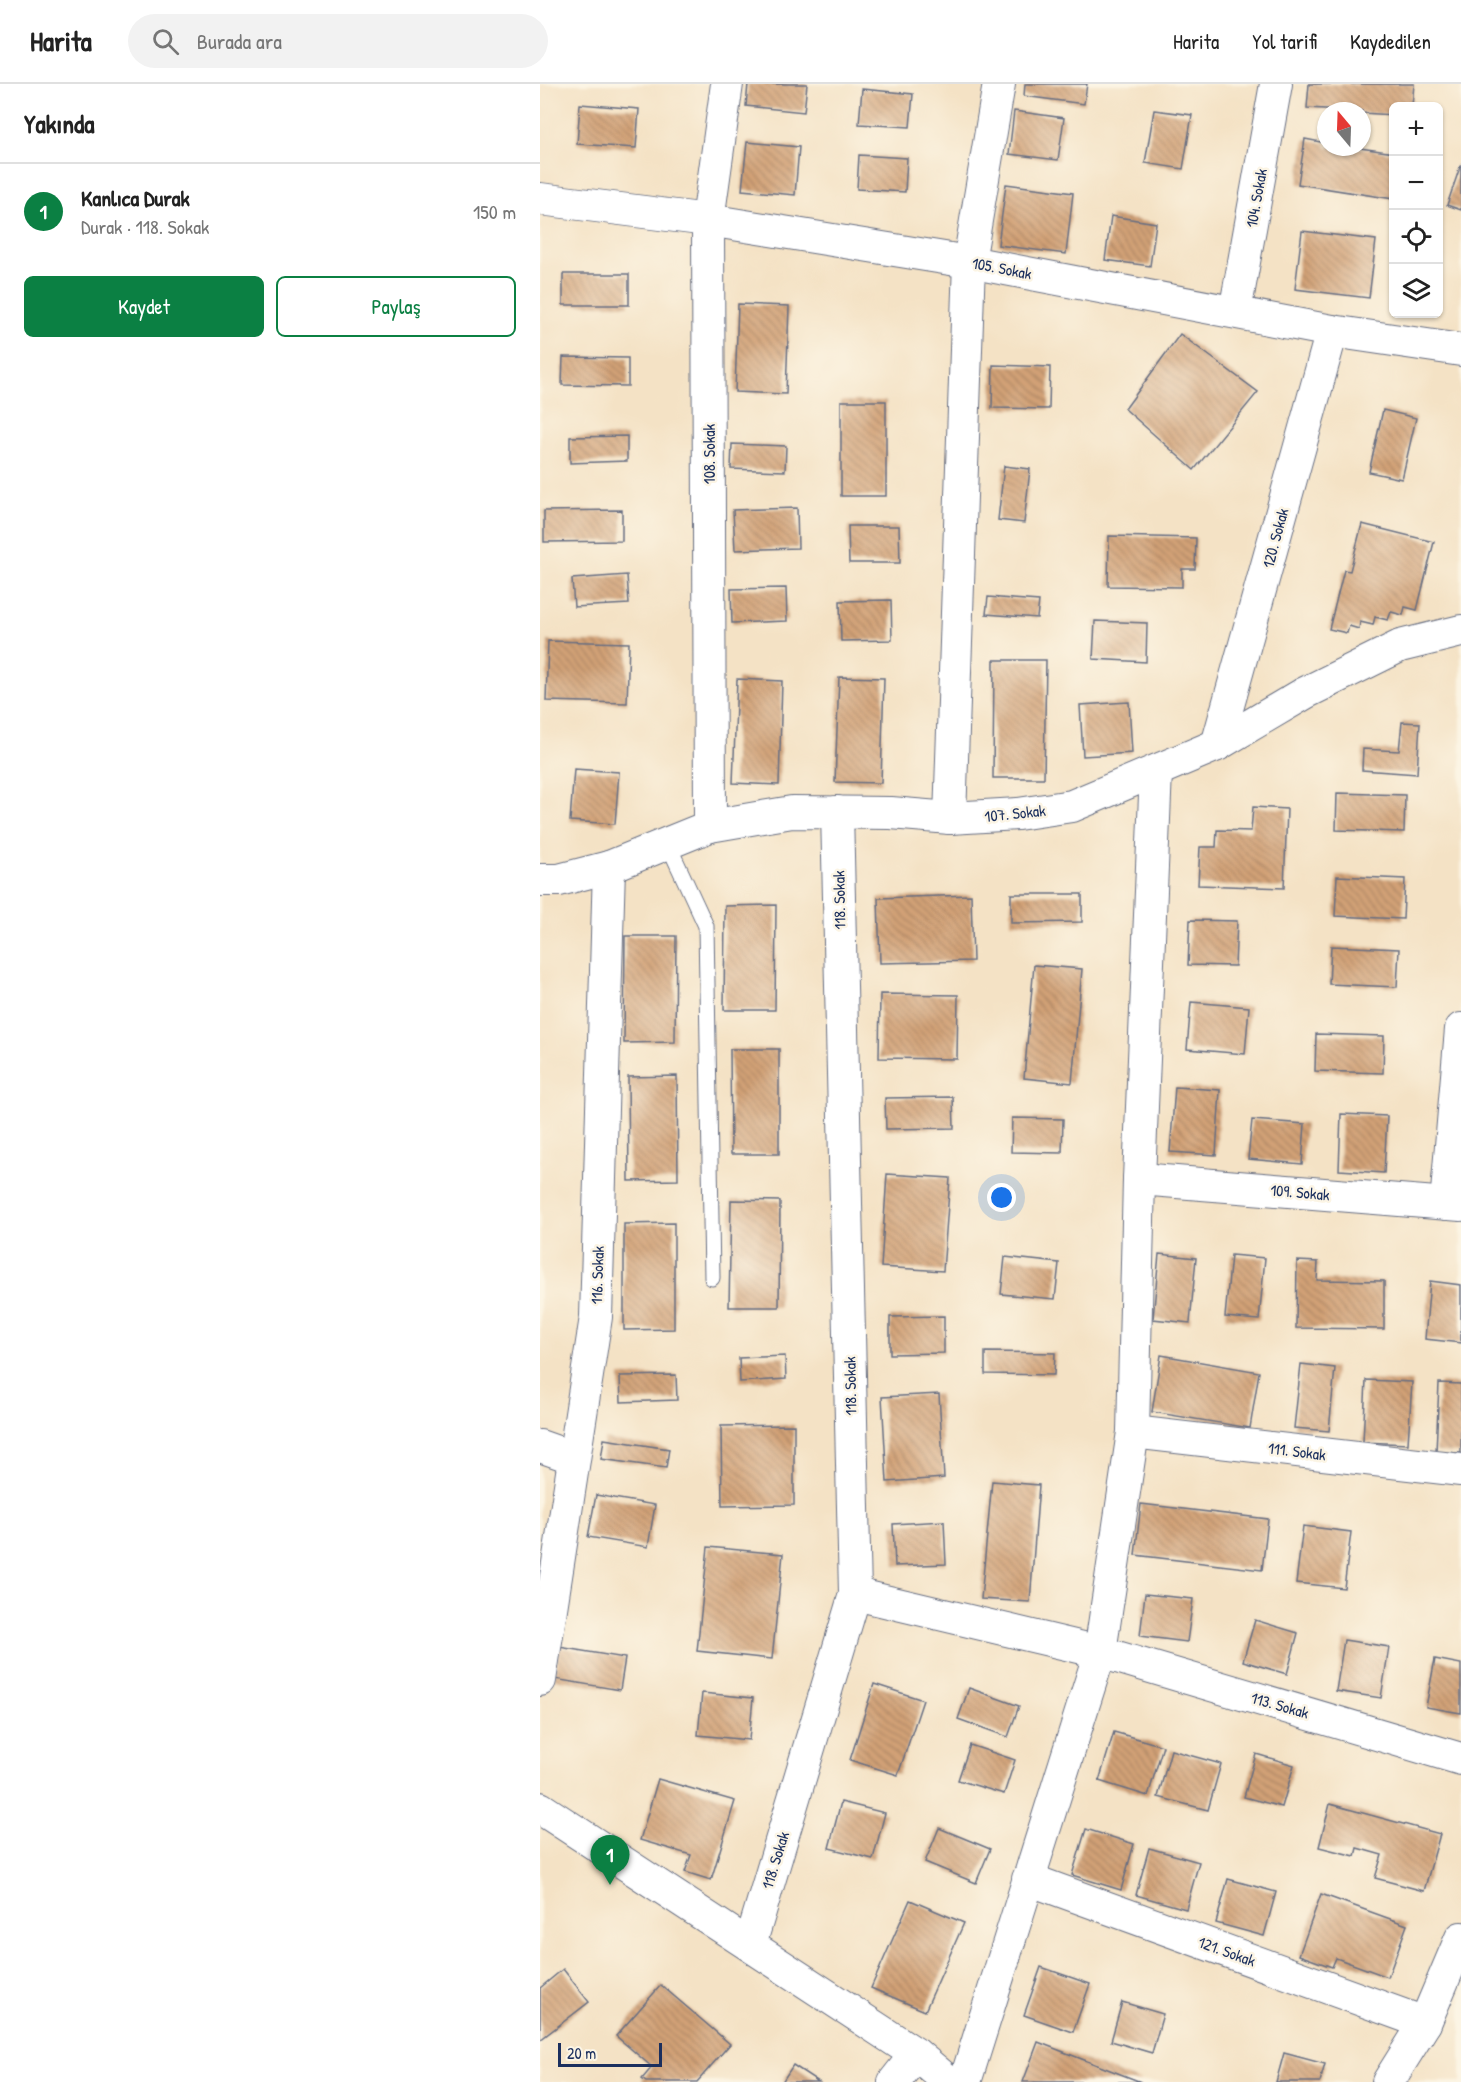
<!DOCTYPE html>
<html lang="tr">
<meta charset="utf-8">
<style>
body{margin:0;font-family:"Patrick Hand",sans-serif;background:#f2f2f2;color:#222}
.controls{position:absolute;right:18px;top:18px;display:grid;overflow:hidden;border-radius:9px;box-shadow:0 2px 4px #0004}
.controls button{width:54px;height:54px;display:grid;place-items:center;padding:0;border:0;border-bottom:2px solid #e0e0e0;background:#fff;color:#222;font:30px sans-serif}
.compass{position:absolute;left:777px;top:18px;width:54px;height:54px;border-radius:50%;background:#fff;box-shadow:0 2px 4px #0004;rotate:341deg}
.scale{position:absolute;left:18px;bottom:15px;width:104px;box-sizing:border-box;padding-left:6px;border:3px solid #1b2f5e;border-top:0;font-size:16px;line-height:21px;white-space:nowrap;color:#1b2f5e;-webkit-text-stroke:4px #fcf5e5;paint-order:stroke}
.you{position:absolute;left:462px;top:1114px;width:21px;height:21px;margin:-15px;border:4px solid #fff;border-radius:50%;background:#1a73e8;box-shadow:0 0 0 9px #1a73e833}
.badge{display:grid;place-items:center;width:39px;height:39px;border-radius:50%;background:#0b8043;color:#fff;font-size:20px;font-weight:700}
.pin{position:absolute;translate:-50% -50px;filter:drop-shadow(0 2px 3px #0008)}
.pin::after{content:'';position:absolute;top:32px;width:21px;height:18px;background:inherit;clip-path:polygon(0 0,100% 0,50% 100%)}
.list{margin:0;padding:0;list-style:none}
h2{display:flex;justify-content:space-between;align-items:center;height:78px;margin:0;padding:0 24px;font-size:26px}
h2 small{font-size:20px;font-weight:400;color:#767676}
.list li{display:grid;grid-template-columns:39px 1fr auto;gap:18px;align-items:center;box-sizing:border-box;height:96px;padding:0 24px;border-top:2px solid #e0e0e0}
.list b{display:block;font-size:22px;white-space:nowrap}
.list p{margin:0;font-size:20px;white-space:nowrap;color:#767676}
.list em{font-size:20px;font-style:normal;color:#767676}
.actions{display:flex;gap:12px;padding:18px 24px}
.actions a{flex:1;padding:14px 0;border:2px solid #0b8043;border-radius:9px;text-align:center;font-size:21px;color:#0b8043}
.actions .main{background:#0b8043;color:#fff}
.icon{flex:none;width:33px;height:33px;fill:none;stroke:currentColor;stroke-width:2;stroke-linecap:round;stroke-linejoin:round}
.map{position:relative;flex:none;width:921px;height:1998px;overflow:hidden}
header{display:flex;align-items:center;gap:36px;box-sizing:border-box;height:84px;padding:0 30px;background:#fff;border-bottom:2px solid #e0e0e0}
header strong{font-size:28px}
nav{display:flex;gap:33px;margin-inline-start:auto;font-size:21px}
.search{width:420px;height:54px;background:#f2f2f2;display:flex;align-items:center;gap:15px;box-sizing:border-box;padding:0 21px;border-radius:33px;color:#767676;font-size:22px}
main{display:flex}
aside{flex:1;background:#fff}
.map>svg:first-child{display:block}
.building{fill:url(#building-back-hatch)}
.lines{fill:none;stroke-linecap:round;stroke-linejoin:round}
.service-casing{stroke:#676e82;stroke-width:17}
.minor-casing{stroke:#676e82;stroke-width:34}
.service{stroke:#fff;stroke-width:15}
.minor{stroke:#fff;stroke-width:32}
.labels{text-anchor:middle;dominant-baseline:central;stroke-width:5;stroke-linejoin:round;paint-order:stroke}
.street-label{font-size:16px;fill:#1b2f5e;stroke:#fcf5e5}
</style>
<header>
<strong>Harita</strong>
<div class="search"><svg class="icon" aria-label="search" viewBox="0 0 24 24"><circle cx="10" cy="10" r="6"/><path d="M15 15l6 6"/></svg>Burada ara</div>
<nav><a>Harita</a><a>Yol tarifi</a><a>Kaydedilen</a></nav>
</header>
<main>
<aside>
<h2>Yakında<small></small></h2>
<ul class="list">
<li><span class="badge">1</span><div><b>Kanlıca Durak</b><p>Durak · 118. Sokak</p></div><em>150 m</em></li>
</ul>
<div class="actions"><a class="main">Kaydet</a><a>Paylaş</a></div>
</aside>
<div class="map">
<svg width="921" height="1998" viewBox="0 0 921 1998">
<defs>
<pattern id="building-back-hatch" width="6" height="6" patternUnits="userSpaceOnUse" patternTransform="scale(1.5)"><rect width="6" height="6" fill="#d2a176"/><path d="M-1 5l2 2M0 0l6 6M5-1l2 2" fill="none" stroke="#aa8464"/></pattern>
</defs>
<rect width="100%" height="100%" fill="#fcf5e5"/>
<filter id="ink" filterUnits="userSpaceOnUse"><feTurbulence type="fractalNoise" baseFrequency=".0167" numOctaves="2"/><feDisplacementMap in="SourceGraphic" scale="12" xChannelSelector="R" yChannelSelector="G"/><feConvolveMatrix kernelMatrix="1 2 1 2 8 2 1 2 1" color-interpolation-filters="sRGB"/></filter>
<filter id="wash" filterUnits="userSpaceOnUse"><feTurbulence type="fractalNoise" baseFrequency=".008" numOctaves="4" result="noise"/><feDisplacementMap in="SourceGraphic" scale="24" xChannelSelector="R" yChannelSelector="G"/><feGaussianBlur stdDeviation="1.35" result="paint"/><feColorMatrix in="noise" values="0 0 0 0 0 0 0 0 0 0 0 0 0 0 0 0 0 1.4 0 .05"/><feComposite in="paint" operator="in"/></filter>
<g filter="url(#wash)">
<rect width="100%" height="100%" fill="#f4e2c5"/>
<g id="blocks">
<!-- building -->
<g class="building">
<polygon points="208,0 267,0 264,28 206,22"/>
<polygon points="485,0 547,0 544,20 484,12"/>
<polygon points="769,0 874,0 872,22 854,22 854,31 822,29 822,27 767,24"/>
<polygon points="322,5 373,10 370,43 319,40"/>
<polygon points="40,20 99,25 96,64 37,60"/>
<polygon points="614,26 652,31 643,85 605,79"/>
<polygon points="474,27 524,34 518,76 469,70"/>
<polygon points="765,55 786,59 786,63 813,63 854,69 854,115 758,100"/>
<polygon points="207,58 259,63 255,111 202,106"/>
<polygon points="319,71 367,74 365,108 317,105"/>
<polygon points="921,80 921,126 907,121"/>
<polygon points="466,100 533,109 526,170 458,161"/>
<polygon points="571,132 616,139 610,182 565,176"/>
<polygon points="762,147 836,156 829,214 755,205"/>
<rect x="23" y="190" width="66" height="31"/>
<polygon points="198,220 249,222 246,310 195,308"/>
<polygon points="640,250 718,308 654,386 585,325"/>
<polygon points="23,273 88,274 88,302 22,301"/>
<polygon points="453,281 510,283 509,325 452,324"/>
<rect x="301" y="317" width="45" height="95"/>
<polygon points="843,326 876,334 862,395 829,388"/>
<polygon points="87,352 87,377 30,379 30,353"/>
<polygon points="192,360 246,362 245,387 191,385"/>
<polygon points="464,382 490,385 484,439 458,436"/>
<polygon points="257,424 258,464 195,466 193,426"/>
<polygon points="82,426 82,457 4,458 4,427"/>
<polygon points="822,440 894,458 877,526 865,523 863,531 851,528 848,536 835,533 833,541 820,538 819,545 809,542 807,549 789,545 804,486 810,487"/>
<polygon points="308,442 359,442 360,479 309,479"/>
<polygon points="569,452 656,454 655,485 642,485 642,503 568,502"/>
<polygon points="87,491 89,520 34,523 32,495"/>
<polygon points="246,504 247,537 192,539 191,505"/>
<polygon points="448,513 499,517 497,534 446,530"/>
<polygon points="351,516 352,556 301,557 300,517"/>
<polygon points="555,537 607,539 606,578 553,575"/>
<polygon points="8,557 89,559 87,619 6,617"/>
<polygon points="454,576 506,576 504,694 453,694"/>
<polygon points="299,593 344,594 341,699 295,698"/>
<polygon points="197,595 242,597 239,701 193,699"/>
<polygon points="589,618 592,669 543,672 540,621"/>
<polygon points="862,638 880,639 877,690 822,686 823,665 859,667"/>
<polygon points="34,685 79,688 75,740 30,737"/>
<polygon points="797,709 865,711 864,748 796,746"/>
<polygon points="713,723 747,725 744,804 658,801 660,763 676,763 677,746 711,747"/>
<polygon points="797,792 865,795 863,835 795,832"/>
<polygon points="471,810 542,810 542,838 471,839"/>
<polygon points="431,811 433,877 340,879 338,814"/>
<polygon points="236,821 235,926 184,926 185,822"/>
<polygon points="650,836 697,837 695,882 648,881"/>
<polygon points="85,852 136,852 135,958 84,959"/>
<polygon points="791,862 859,865 857,903 789,900"/>
<polygon points="494,881 542,885 532,999 484,994"/>
<polygon points="340,910 418,911 417,975 339,974"/>
<polygon points="651,918 709,923 705,970 647,965"/>
<polygon points="776,950 844,952 843,989 775,987"/>
<polygon points="190,965 239,965 239,1070 191,1070"/>
<polygon points="137,992 138,1096 89,1097 88,993"/>
<polygon points="635,1003 680,1006 676,1071 630,1068"/>
<polygon points="413,1013 414,1044 346,1045 345,1014"/>
<polygon points="801,1030 847,1032 844,1089 799,1086"/>
<polygon points="472,1034 523,1035 522,1069 471,1068"/>
<polygon points="712,1036 765,1040 762,1080 708,1075"/>
<polygon points="347,1090 410,1094 403,1187 341,1183"/>
<polygon points="191,1116 240,1117 239,1223 189,1223"/>
<polygon points="134,1139 134,1245 84,1246 84,1140"/>
<polygon points="619,1170 656,1174 650,1239 613,1235"/>
<polygon points="691,1171 725,1174 719,1236 685,1233"/>
<polygon points="465,1173 519,1179 515,1215 461,1210"/>
<polygon points="757,1177 778,1178 777,1196 844,1197 844,1245 756,1244"/>
<polygon points="890,1197 921,1201 921,1259 885,1255"/>
<polygon points="404,1232 404,1269 350,1270 350,1233"/>
<polygon points="445,1268 515,1269 514,1291 445,1290"/>
<polygon points="621,1271 719,1288 710,1344 612,1328"/>
<polygon points="245,1272 246,1295 200,1298 199,1274"/>
<polygon points="761,1280 795,1284 789,1347 754,1344"/>
<polygon points="136,1291 137,1316 81,1318 80,1292"/>
<polygon points="826,1296 872,1298 868,1360 823,1358"/>
<polygon points="899,1299 921,1300 921,1369 896,1368"/>
<polygon points="399,1310 404,1394 347,1398 342,1313"/>
<polygon points="254,1341 254,1421 182,1422 181,1342"/>
<polygon points="64,1355 129,1365 126,1384 61,1375"/>
<polygon points="452,1397 499,1401 490,1518 441,1515"/>
<polygon points="56,1411 115,1421 108,1463 48,1453"/>
<polygon points="601,1420 728,1435 722,1486 595,1471"/>
<polygon points="404,1437 406,1480 355,1482 353,1440"/>
<polygon points="763,1442 811,1448 804,1504 756,1499"/>
<polygon points="168,1463 243,1470 232,1575 157,1567"/>
<polygon points="605,1510 653,1515 647,1558 600,1552"/>
<polygon points="715,1536 758,1549 747,1590 703,1577"/>
<polygon points="804,1556 849,1563 841,1614 796,1607"/>
<polygon points="19,1563 85,1574 80,1606 14,1595"/>
<polygon points="895,1575 921,1580 921,1629 886,1623"/>
<polygon points="334,1600 383,1616 358,1691 310,1676"/>
<polygon points="429,1604 479,1622 468,1653 418,1635"/>
<polygon points="162,1609 213,1614 209,1656 158,1651"/>
<polygon points="574,1648 623,1662 608,1712 559,1697"/>
<polygon points="430,1661 475,1676 464,1710 418,1696"/>
<polygon points="631,1666 681,1680 668,1726 618,1713"/>
<polygon points="716,1670 754,1681 742,1723 704,1713"/>
<polygon points="118,1695 195,1717 171,1796 145,1788 151,1771 100,1756"/>
<polygon points="301,1718 345,1729 333,1775 289,1764"/>
<polygon points="790,1720 900,1750 884,1807 835,1794 842,1771 817,1764 815,1772 779,1763"/>
<polygon points="399,1744 450,1765 436,1799 385,1778"/>
<polygon points="546,1745 594,1760 581,1806 532,1791"/>
<polygon points="609,1764 659,1778 646,1825 596,1811"/>
<polygon points="688,1795 736,1808 724,1852 676,1839"/>
<polygon points="781,1810 867,1841 848,1893 796,1874 792,1883 759,1871"/>
<polygon points="370,1816 424,1839 385,1927 331,1904"/>
<polygon points="501,1883 550,1900 533,1948 484,1931"/>
<polygon points="23,1885 49,1918 0,1956 0,1904"/>
<polygon points="121,1901 190,1960 157,1998 106,1998 102,1995 112,1983 76,1952"/>
<polygon points="582,1918 623,1930 612,1969 571,1957"/>
<polygon points="498,1958 601,1998 483,1998"/>
<polygon points="744,1969 785,1980 780,1998 736,1998"/>
<polygon points="253,1981 279,1998 242,1998"/>
</g>
</g>
</g>
<g filter="url(#ink)">
<use href="#blocks" fill-opacity="0" stroke="#676e82" stroke-width="1.5"/>
<g class="lines">
<defs>
<polyline id="service" points="128,760 166,842 172,1194"/>
<g id="minor">
<polyline points="0,115 168,136 429,178 792,247 921,266"/>
<polyline points="695,228 736,0"/>
<polyline points="677,661 792,247"/>
<polyline points="410,734 429,178 459,0"/>
<polyline points="170,742 168,136 187,0"/>
<polyline points="0,796 19,796 69,783 170,742 252,728 351,729 410,734 478,730 532,722 677,661 765,609 860,562 921,547"/>
<polyline points="599,1095 921,1121"/>
<polyline points="906,1120 921,945"/>
<polyline points="593,1348 921,1386"/>
<polyline points="0,1362 34,1374"/>
<polyline points="315,1510 560,1568 921,1675"/>
<polyline points="0,1596 56,1233 69,783"/>
<polyline points="0,1724 376,1970 409,1998"/>
<polyline points="488,1795 885,1939"/>
<polyline points="210,1861 315,1510 297,728"/>
<polyline points="354,1998 376,1970"/>
<polyline points="425,1998 560,1568 593,1348 599,1095 616,687"/>
<polyline points="848,1998 885,1939 921,1854"/>
</g>
</defs>
<!-- service casing -->
<use href="#service" class="service-casing"/>
<!-- minor casing -->
<use href="#minor" class="minor-casing"/>
<!-- service -->
<use href="#service" class="service"/>
<!-- minor -->
<use href="#minor" class="minor"/>
</g>
</g>
<g class="labels">
<!-- street labels -->
<g class="street-label">
<text transform="translate(716 114) rotate(-80)">104. Sokak</text>
<text transform="translate(462 184) rotate(11)">105. Sokak</text>
<text transform="translate(169 370) rotate(-90)">108. Sokak</text>
<text transform="translate(735 454) rotate(-75)">120. Sokak</text>
<text transform="translate(475 729) rotate(-6)">107. Sokak</text>
<text transform="translate(299 816) rotate(-91)">118. Sokak</text>
<text transform="translate(760 1108) rotate(5)">109. Sokak</text>
<text transform="translate(57 1191) rotate(-88)">116. Sokak</text>
<text transform="translate(310 1302) rotate(-91)">118. Sokak</text>
<text transform="translate(757 1367) rotate(7)">111. Sokak</text>
<text transform="translate(740 1621) rotate(16)">113. Sokak</text>
<text transform="translate(235 1776) rotate(-73)">118. Sokak</text>
<text transform="translate(687 1867) rotate(20)">121. Sokak</text>
</g>
</g>
</svg>
<div class="controls">
<button>+</button>
<button>−</button>
<button><svg class="icon" aria-label="locate" viewBox="0 0 24 24"><circle cx="12" cy="12" r="6"/><path d="M12 2v4M12 18v4M2 12h4M18 12h4"/></svg></button>
<button><svg class="icon" aria-label="layers" viewBox="0 0 24 24"><path d="M12 4l9 5-9 5-9-5zM3 14l9 5 9-5"/></svg></button>
</div>
<svg class="compass" viewBox="-18 -18 36 36"><path d="M0-13l5 13h-10z" fill="#e53935"/><path d="M0 13l5-13h-10z" fill="#767676"/></svg>
<div class="scale">20 m</div>
<div class="you"></div>
<div class="pin badge" style="left:70px;top:1801px">1</div>
</div>
</main>
